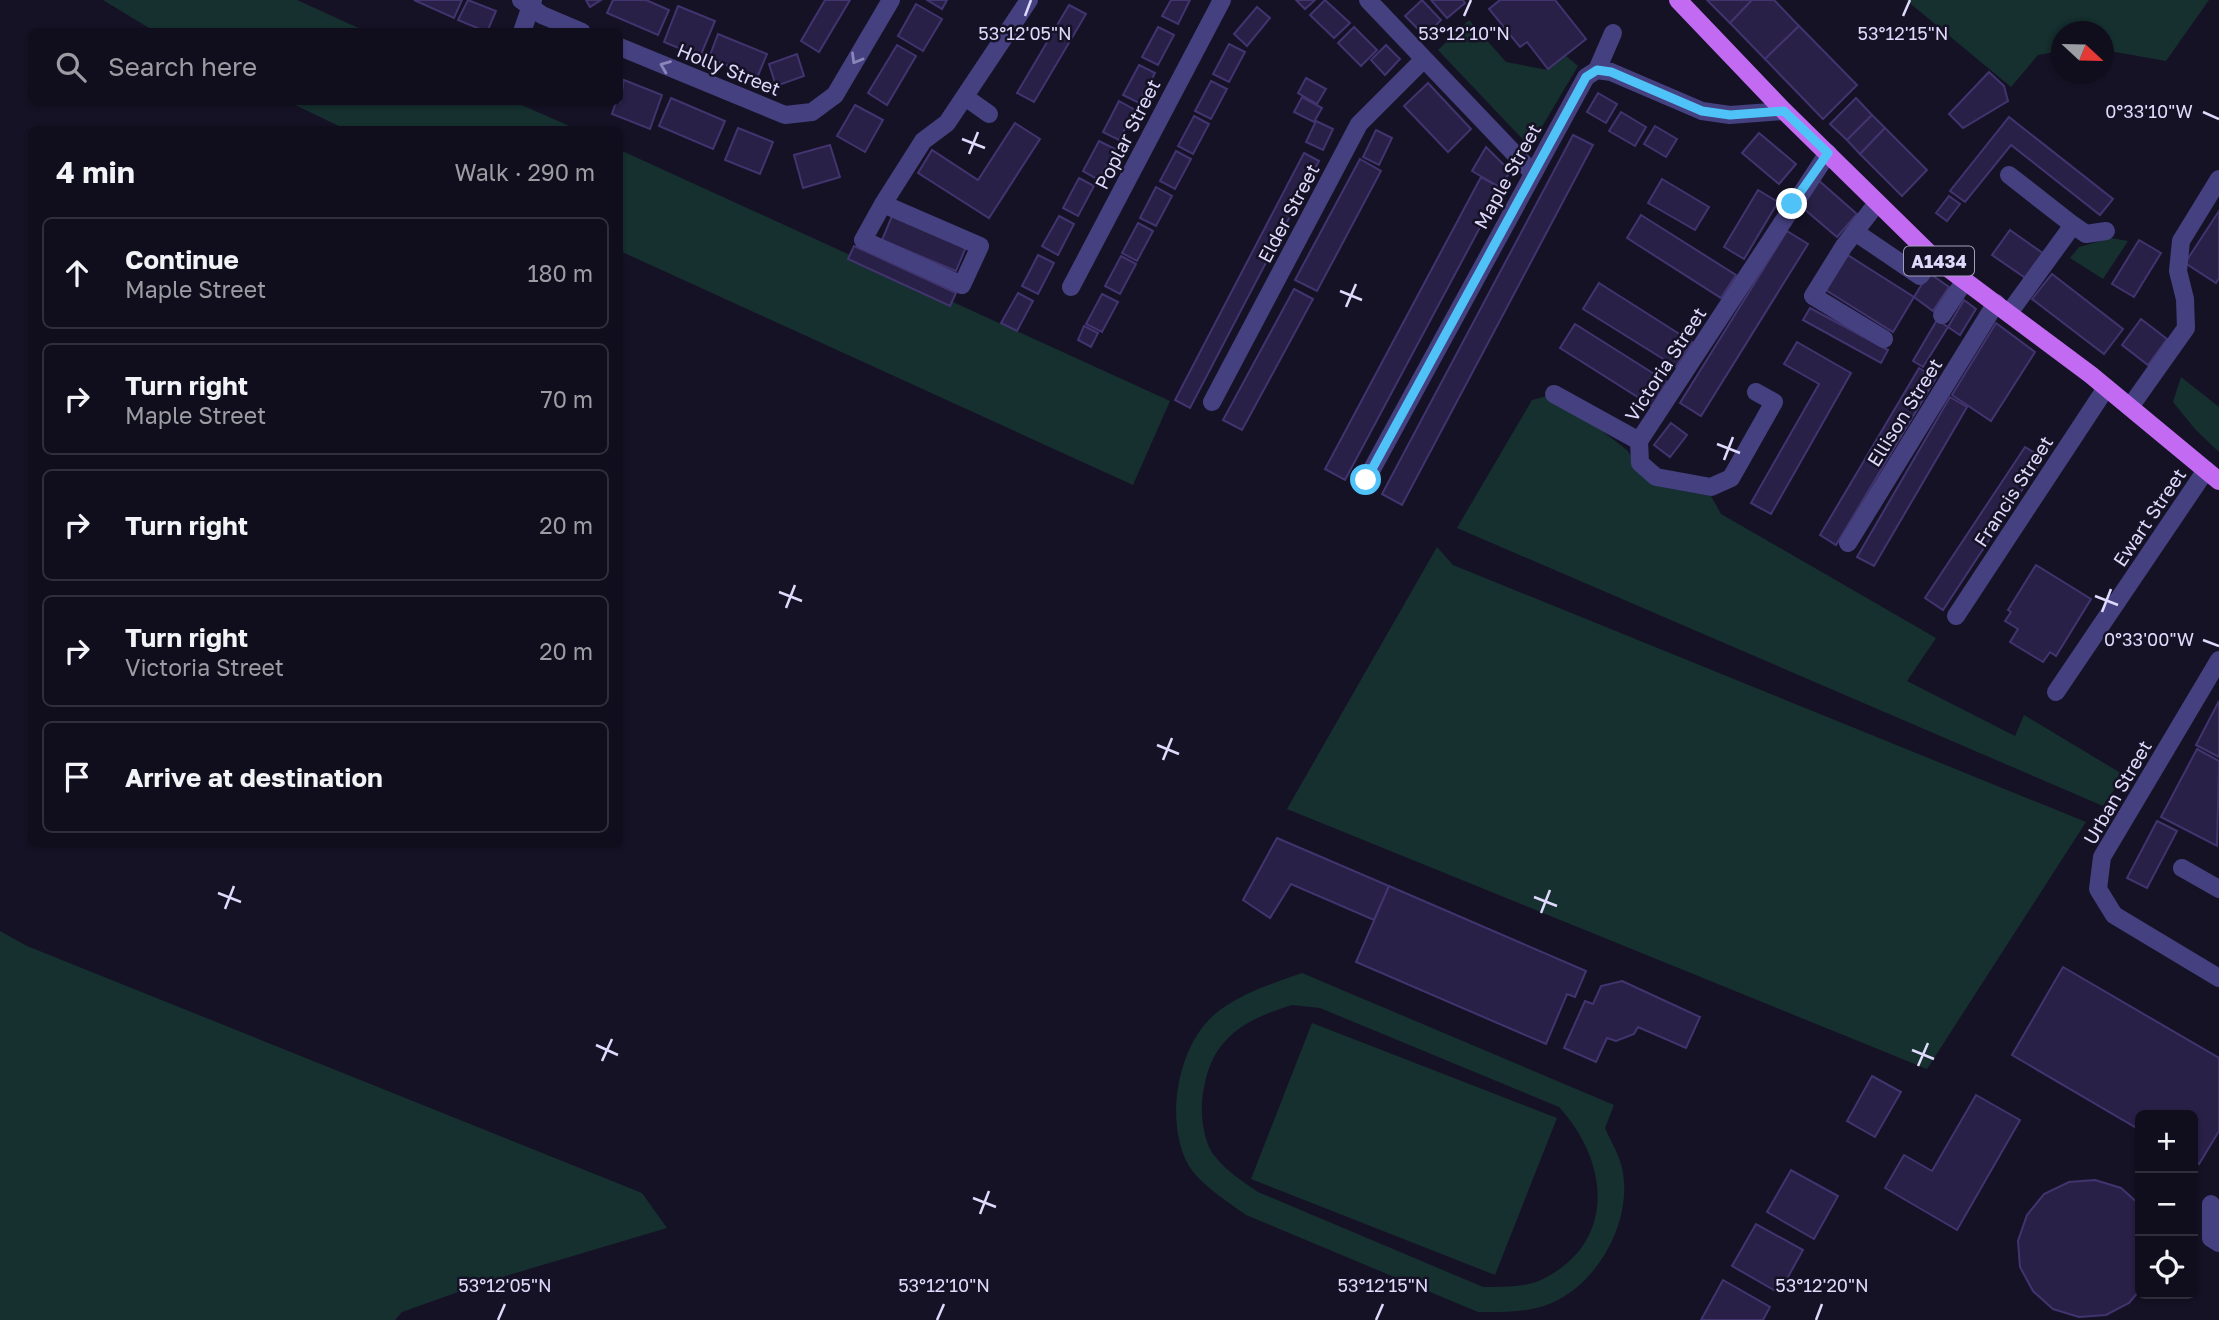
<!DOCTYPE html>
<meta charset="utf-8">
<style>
body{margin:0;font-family:"Golos Text",sans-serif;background:#1e1c29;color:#f1f3f6}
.controls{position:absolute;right:21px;bottom:21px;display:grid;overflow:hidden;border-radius:10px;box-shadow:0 2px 5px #0004}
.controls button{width:63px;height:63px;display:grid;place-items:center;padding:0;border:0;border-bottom:2px solid #302e3b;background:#100e1c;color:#f1f3f6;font:35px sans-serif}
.compass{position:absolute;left:2051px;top:21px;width:63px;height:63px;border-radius:50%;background:#100e1c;box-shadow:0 2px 5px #0004;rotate:112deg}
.stop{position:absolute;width:21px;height:21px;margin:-16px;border:5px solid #4fc3f7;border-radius:50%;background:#fff}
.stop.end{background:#4fc3f7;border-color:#fff;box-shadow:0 2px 7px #0008}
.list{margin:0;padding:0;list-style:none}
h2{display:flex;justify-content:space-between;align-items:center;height:91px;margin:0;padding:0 28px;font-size:30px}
h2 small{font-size:23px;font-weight:400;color:#9c9ca3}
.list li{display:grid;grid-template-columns:46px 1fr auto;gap:21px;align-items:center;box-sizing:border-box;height:112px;margin:0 14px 14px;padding:0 14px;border:2px solid #302e3b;border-radius:10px}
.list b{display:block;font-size:26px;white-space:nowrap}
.list p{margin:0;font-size:23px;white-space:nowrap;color:#9c9ca3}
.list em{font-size:23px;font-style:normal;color:#9c9ca3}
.icon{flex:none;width:38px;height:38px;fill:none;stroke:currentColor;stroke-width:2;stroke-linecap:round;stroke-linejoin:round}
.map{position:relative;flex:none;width:2219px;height:1320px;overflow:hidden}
.search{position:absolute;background:#100e1c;box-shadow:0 2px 5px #0004;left:28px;top:28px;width:595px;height:77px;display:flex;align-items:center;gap:18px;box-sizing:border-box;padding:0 24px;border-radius:10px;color:#9c9ca3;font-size:26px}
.panel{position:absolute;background:#100e1c;box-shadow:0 2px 5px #0004;left:28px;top:126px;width:595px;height:721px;border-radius:10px}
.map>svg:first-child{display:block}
.green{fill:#15302f;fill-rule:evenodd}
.building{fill:#282046;stroke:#41346f;stroke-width:2}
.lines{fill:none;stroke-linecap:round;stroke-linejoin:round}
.minor{stroke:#454181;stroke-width:18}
.major{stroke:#c26bf2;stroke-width:18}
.oneway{stroke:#8a86b8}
.route{stroke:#4fc3f7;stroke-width:9}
.ticks{fill:none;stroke:#dfdafc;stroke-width:2.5}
.labels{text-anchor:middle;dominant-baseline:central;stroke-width:5;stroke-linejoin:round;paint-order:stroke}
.shield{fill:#161226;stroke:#a39ebc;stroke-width:2}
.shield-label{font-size:18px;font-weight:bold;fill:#dfdafc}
.street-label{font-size:19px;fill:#dfdafc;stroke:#161226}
.ticks-label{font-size:18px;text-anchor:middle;fill:#dfdafc;stroke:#161226;stroke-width:5;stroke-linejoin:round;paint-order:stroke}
</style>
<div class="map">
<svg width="2219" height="1320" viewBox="0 0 2219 1320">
<rect width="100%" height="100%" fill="#161226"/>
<!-- green -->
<g class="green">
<polygon points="103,0 297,0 365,31 154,31"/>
<polygon points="1906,0 2209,0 2166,61 2104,50 2104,32 2062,32 2061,51 2038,55 2011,87"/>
<polygon points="1469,20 1506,62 1548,70 1566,56 1578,66 1530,147 1438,50"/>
<polygon points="289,102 515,102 576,129 345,129"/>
<polygon points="620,150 1170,401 1133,485 620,251"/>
<polygon points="2111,238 2128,241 2103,279 2070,258 2079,247"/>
<polygon points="2181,377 2219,407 2219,452 2195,429 2173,402"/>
<polygon points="1554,394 1627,450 1652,485 1711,496 1721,514 1936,638 1907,681 2015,736 2024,715 2124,775 2103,806 1457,528 1532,400"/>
<polygon points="1437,547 1453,565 2086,822 1927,1069 1287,809"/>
<polygon points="0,931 27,946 642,1193 667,1228 492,1280 402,1312 395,1320 0,1320"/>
<path d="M1302 973 1614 1105 1605 1128C1610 1140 1619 1154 1622 1168 1633 1217 1602 1277 1558 1300 1534 1313 1505 1312 1478 1312L1246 1215C1227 1201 1202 1186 1189 1166 1163 1121 1178 1040 1220 1010 1244 992 1274 983 1302 973ZM1292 1005 1320 1008 1559 1107C1607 1159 1618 1238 1547 1277 1528 1288 1504 1287 1483 1287L1258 1192C1242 1181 1225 1170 1213 1154 1204 1141 1201 1118 1202 1103 1207 1043 1237 1022 1292 1005Z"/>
<polygon points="1312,1023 1557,1118 1495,1275 1251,1179"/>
</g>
<!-- building -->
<g class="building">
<polygon points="414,0 462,0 454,18"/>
<polygon points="468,0 496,11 487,32 458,20"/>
<polygon points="586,0 601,0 590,7"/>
<polygon points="613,0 646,0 669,10 658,35 607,13"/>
<polygon points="825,0 850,0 819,52 801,41"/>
<polygon points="927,0 947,0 942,9"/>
<polygon points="1171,0 1190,0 1178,24 1162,16"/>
<polygon points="1296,0 1315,0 1305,9"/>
<polygon points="1325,0 1350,23 1334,38 1310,15"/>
<polygon points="1422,0 1441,20 1425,36 1405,16"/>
<polygon points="1431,0 1463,0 1465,3 1447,18"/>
<polygon points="1500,0 1555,0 1586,39 1548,69 1527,42 1520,47 1489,9"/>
<polygon points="1707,0 1752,0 1730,23"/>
<polygon points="1752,0 1774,0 1799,26 1765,59 1730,23"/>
<polygon points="916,4 942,19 923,51 898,36"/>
<polygon points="1069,5 1086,14 1034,102 1017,93"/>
<polygon points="678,6 715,21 700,57 664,42"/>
<polygon points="1257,7 1270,18 1247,46 1234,34"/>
<polygon points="1799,26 1857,85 1823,119 1765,59"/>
<polygon points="1158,27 1174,35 1158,65 1142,57"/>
<polygon points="1354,27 1377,50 1361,66 1338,43"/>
<polygon points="718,34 767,54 757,78 709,58"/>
<polygon points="1229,44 1245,52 1229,82 1213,74"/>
<polygon points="897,45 916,56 887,105 868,93"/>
<polygon points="1386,45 1400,59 1385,75 1371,60"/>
<polygon points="797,54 804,76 776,86 769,64"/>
<polygon points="1139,65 1155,73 1139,103 1123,95"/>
<polygon points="1989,72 2004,86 2008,101 1963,128 1949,114"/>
<polygon points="1306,78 1326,89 1317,104 1298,93"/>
<polygon points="624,80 662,95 650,129 612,114 616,102 620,102"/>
<polygon points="1211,81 1227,89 1211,119 1195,111"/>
<polygon points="1428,83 1471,129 1448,152 1404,106"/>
<polygon points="1598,93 1617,104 1606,123 1587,112"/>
<polygon points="1302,97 1322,108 1314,122 1294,112"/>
<polygon points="671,98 725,121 713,149 659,126"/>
<polygon points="1856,98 1872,115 1847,140 1830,124"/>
<polygon points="1119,101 1135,110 1119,140 1103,132"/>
<polygon points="855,105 883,120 865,152 837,136"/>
<polygon points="1621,112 1646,127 1635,146 1609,131"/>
<polygon points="1872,115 1885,128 1860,154 1847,140"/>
<polygon points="1194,116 1209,124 1193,154 1178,146"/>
<polygon points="2009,117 2113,199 2100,215 2011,145 1965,202 1950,191"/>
<polygon points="1316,121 1333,129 1323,150 1306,142"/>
<polygon points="1015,123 1040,139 989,218 918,173 932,150 978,180"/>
<polygon points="1655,126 1677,139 1666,157 1644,144"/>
<polygon points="738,128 773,142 760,174 725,160"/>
<polygon points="1885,128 1927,170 1902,196 1860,154"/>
<polygon points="1376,130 1392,138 1379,165 1363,157"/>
<polygon points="1759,133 1796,164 1779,184 1742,153"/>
<polygon points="1573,135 1593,145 1402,505 1382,494"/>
<polygon points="1099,141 1115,149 1099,180 1083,171"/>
<polygon points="830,145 840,177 803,188 794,155"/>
<polygon points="1486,147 1510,171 1501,188 1472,171"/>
<polygon points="1176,151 1191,159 1175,189 1160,181"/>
<polygon points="1304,153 1319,161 1190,408 1175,400"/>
<polygon points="1360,159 1381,171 1317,291 1295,280"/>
<polygon points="1481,177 1501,188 1345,480 1325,469"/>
<polygon points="1079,178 1094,186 1078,216 1063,208"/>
<polygon points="1662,179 1709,207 1695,230 1648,203"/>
<polygon points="1817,179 1857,214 1837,237 1797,203"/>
<polygon points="1156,187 1172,196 1156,226 1140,218"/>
<polygon points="1758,190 1778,202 1744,259 1724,247"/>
<polygon points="1949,196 1960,204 1947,221 1936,213"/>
<polygon points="2219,211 2219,278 2216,283 2185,263"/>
<polygon points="1641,215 1736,275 1721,298 1627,238"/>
<polygon points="892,216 966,247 956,271 882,240"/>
<polygon points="1059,216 1074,224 1058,255 1042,246"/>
<polygon points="1138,223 1153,231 1137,261 1122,253"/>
<polygon points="2010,230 2044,254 2027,279 1992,255"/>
<polygon points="1787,231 1808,244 1701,416 1680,403"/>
<polygon points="2139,240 2161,253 2134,297 2112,284"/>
<polygon points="854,246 956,293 950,306 848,259"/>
<polygon points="1846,254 1914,297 1893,332 1824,289"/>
<polygon points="1038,255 1054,263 1038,294 1022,286"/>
<polygon points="1121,256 1136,264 1120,294 1105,286"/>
<polygon points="1929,273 1949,287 1933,311 1914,297"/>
<polygon points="2052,274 2123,329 2104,354 2032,299"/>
<polygon points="1599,283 1692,342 1676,367 1583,309"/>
<polygon points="1294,289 1313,299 1242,430 1223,420"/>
<polygon points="1018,293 1033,301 1017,331 1001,323"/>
<polygon points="1102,294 1118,302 1102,332 1086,324"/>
<polygon points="1964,300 1976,309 1960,335 1948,327"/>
<polygon points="1810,308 1888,350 1881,363 1803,320"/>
<polygon points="2141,319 2167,339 2148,365 2122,345"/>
<polygon points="1937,320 1948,327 1923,367 1913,361"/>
<polygon points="1996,323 2035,352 1991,421 1952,395"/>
<polygon points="1575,324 1667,382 1652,406 1560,348"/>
<polygon points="1084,326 1098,333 1091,347 1078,340"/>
<polygon points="1797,342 1851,373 1771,514 1751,503 1819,384 1784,364"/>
<polygon points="1919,368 1936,378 1836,545 1820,535"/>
<polygon points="1950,397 1967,407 1874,566 1857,557"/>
<polygon points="1671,423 1687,435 1670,457 1654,445"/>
<polygon points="2025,447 2043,458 1943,610 1925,598"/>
<polygon points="2036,565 2091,599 2056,656 2050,652 2043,662 2010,642 2018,629 2005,621 2011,612 2008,610"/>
<polygon points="2219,701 2219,757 2196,745"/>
<polygon points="2197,749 2219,761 2217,846 2161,817"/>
<polygon points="2157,821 2177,831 2147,888 2127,878"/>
<polygon points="1277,838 1389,886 1374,920 1291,884 1270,918 1243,900"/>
<polygon points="1389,886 1586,971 1575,997 1567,994 1546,1044 1356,962"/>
<polygon points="2063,967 2219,1058 2219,1131 2199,1164 2193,1160 2193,1115 2140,1115 2140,1130 2012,1055"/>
<polygon points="1622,981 1700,1017 1686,1048 1638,1027 1634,1034 1616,1041 1607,1038 1596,1062 1564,1048 1585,1001 1593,1004 1601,986"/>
<polygon points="1872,1076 1901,1092 1875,1137 1847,1121"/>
<polygon points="1976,1095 2020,1120 1957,1230 1885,1188 1904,1155 1932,1171"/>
<polygon points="1791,1170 1838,1196 1814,1239 1767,1212"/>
<polygon points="2095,1180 2121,1188 2140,1205 2140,1290 2129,1303 2106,1315 2079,1317 2053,1309 2033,1291 2020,1267 2018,1241 2027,1215 2044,1194 2069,1182"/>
<polygon points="1756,1224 1803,1250 1779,1293 1732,1266"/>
<polygon points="1723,1280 1770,1307 1763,1320 1701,1320"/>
</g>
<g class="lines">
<!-- minor -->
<g class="minor">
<polyline points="521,0 542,15 582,32"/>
<polyline points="1368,0 1532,172"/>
<polyline points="522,32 533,0"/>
<polyline points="620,47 785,115 812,112 835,95 891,0"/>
<polyline points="1597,70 1613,33"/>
<polyline points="965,97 989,114"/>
<polyline points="2009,175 2073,225 2009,313"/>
<polyline points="1877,203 1844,246 1813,296 1884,339"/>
<polyline points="883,204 863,240 962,285 980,246 883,204 923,141 947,123 1029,0"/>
<polyline points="2073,225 2086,234 2106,231"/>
<polyline points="1855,232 1920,276 1933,257"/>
<polyline points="1071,287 1222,0"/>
<polyline points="1942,315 1964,282"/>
<polyline points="1756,392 1774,402 1731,478 1711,487 1656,477 1640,463 1639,441 1828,153"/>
<polyline points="1554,394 1639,441"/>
<polyline points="1212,402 1359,124 1423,60"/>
<polyline points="2130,407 2186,328 2185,299 2178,271 2181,241 2219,179"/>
<polyline points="1366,480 1586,77 1597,70 1611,72 1702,111 1730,115 1784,111"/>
<polyline points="1848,543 1996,303"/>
<polyline points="1956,616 2106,388"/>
<polyline points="2219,660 2102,857 2098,889 2114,915 2219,978"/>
<polyline points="2056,692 2206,470"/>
<polyline points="2182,868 2219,889"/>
<polyline points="2211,1204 2211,1238 2219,1243"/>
</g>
<!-- major -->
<polyline class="major" points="1678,0 1784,111 1933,257 2091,375 2219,481"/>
</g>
<!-- one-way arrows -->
<defs><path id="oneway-chevron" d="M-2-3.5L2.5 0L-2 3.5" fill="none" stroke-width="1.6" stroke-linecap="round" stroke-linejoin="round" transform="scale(1.75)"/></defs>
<g class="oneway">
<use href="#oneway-chevron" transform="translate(856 59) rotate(120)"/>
<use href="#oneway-chevron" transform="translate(665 66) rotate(-158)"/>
</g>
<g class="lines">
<!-- route -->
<polyline class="route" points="1366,480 1586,77 1597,70 1611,72 1702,111 1730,115 1784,111 1828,153 1792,204"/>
</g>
<!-- ticks -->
<path class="ticks" d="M1025 16 1031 0M1464 16 1471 0M1903 16 1910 0M2203 112 2219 119M962 139 985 148M969 154 978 132M1340 291 1362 300M1346 307 1356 284M1717 444 1740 453M1724 460 1733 437M779 592 802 601M2095 596 2118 605M786 608 795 585M2102 612 2111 589M2203 640 2219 646M1157 745 1179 754M1163 760 1172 738M218 893 241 902M1534 897 1557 906M225 909 234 886M1541 913 1550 890M596 1045 618 1055M1912 1050 1934 1059M602 1061 612 1039M1918 1066 1928 1043M973 1198 996 1207M980 1214 989 1191M498 1320 505 1304M937 1320 944 1304M1376 1320 1383 1304M1816 1320 1822 1304"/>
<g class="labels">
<!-- shield labels -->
<rect class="shield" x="1904" y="246.5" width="70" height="29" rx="5"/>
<g class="shield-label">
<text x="1939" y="261">A1434</text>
</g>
<!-- street labels -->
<g class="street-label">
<text transform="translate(729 69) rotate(22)">Holly Street</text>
<text transform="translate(1127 134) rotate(-63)">Poplar Street</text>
<text transform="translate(1507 176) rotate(-61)">Maple Street</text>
<text transform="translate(1288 213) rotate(-62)">Elder Street</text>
<text transform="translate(1665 364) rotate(-57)">Victoria Street</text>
<text transform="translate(1904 412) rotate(-58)">Ellison Street</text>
<text transform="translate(2013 491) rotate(-57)">Francis Street</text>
<text transform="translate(2149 517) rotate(-56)">Ewart Street</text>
<text transform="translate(2117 792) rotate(-60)">Urban Street</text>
</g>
</g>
<g class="ticks-label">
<text x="1025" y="40">53°12'05"N</text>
<text x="1464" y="40">53°12'10"N</text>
<text x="1903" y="40">53°12'15"N</text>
<text x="2149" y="118">0°33'10"W</text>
<text x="2149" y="646">0°33'00"W</text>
<text x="505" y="1292">53°12'05"N</text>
<text x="944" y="1292">53°12'10"N</text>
<text x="1383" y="1292">53°12'15"N</text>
<text x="1822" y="1292">53°12'20"N</text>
</g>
</svg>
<div class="controls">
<button>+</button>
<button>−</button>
<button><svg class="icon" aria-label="locate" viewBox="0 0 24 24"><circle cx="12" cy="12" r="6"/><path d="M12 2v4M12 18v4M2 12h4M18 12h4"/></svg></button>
</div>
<svg class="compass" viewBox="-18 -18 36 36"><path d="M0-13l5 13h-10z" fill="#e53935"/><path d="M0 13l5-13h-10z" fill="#9c9ca3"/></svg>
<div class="stop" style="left:1366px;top:480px"></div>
<div class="stop end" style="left:1792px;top:204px"></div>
<div class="search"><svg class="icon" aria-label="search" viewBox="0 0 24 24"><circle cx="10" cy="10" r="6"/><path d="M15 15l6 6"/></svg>Search here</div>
<section class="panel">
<h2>4 min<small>Walk · 290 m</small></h2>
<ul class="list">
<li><svg class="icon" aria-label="ahead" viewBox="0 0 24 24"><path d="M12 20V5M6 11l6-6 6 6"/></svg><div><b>Continue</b><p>Maple Street</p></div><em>180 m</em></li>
<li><svg class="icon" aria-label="right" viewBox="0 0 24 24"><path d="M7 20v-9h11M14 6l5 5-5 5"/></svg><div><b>Turn right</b><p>Maple Street</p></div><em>70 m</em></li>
<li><svg class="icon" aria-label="right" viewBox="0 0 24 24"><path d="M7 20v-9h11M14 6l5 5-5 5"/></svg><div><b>Turn right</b></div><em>20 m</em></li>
<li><svg class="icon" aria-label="right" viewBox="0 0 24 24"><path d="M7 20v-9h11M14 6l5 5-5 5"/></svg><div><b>Turn right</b><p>Victoria Street</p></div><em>20 m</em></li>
<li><svg class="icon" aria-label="arrive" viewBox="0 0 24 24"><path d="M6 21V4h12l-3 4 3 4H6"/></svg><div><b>Arrive at destination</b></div></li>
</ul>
</section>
</div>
